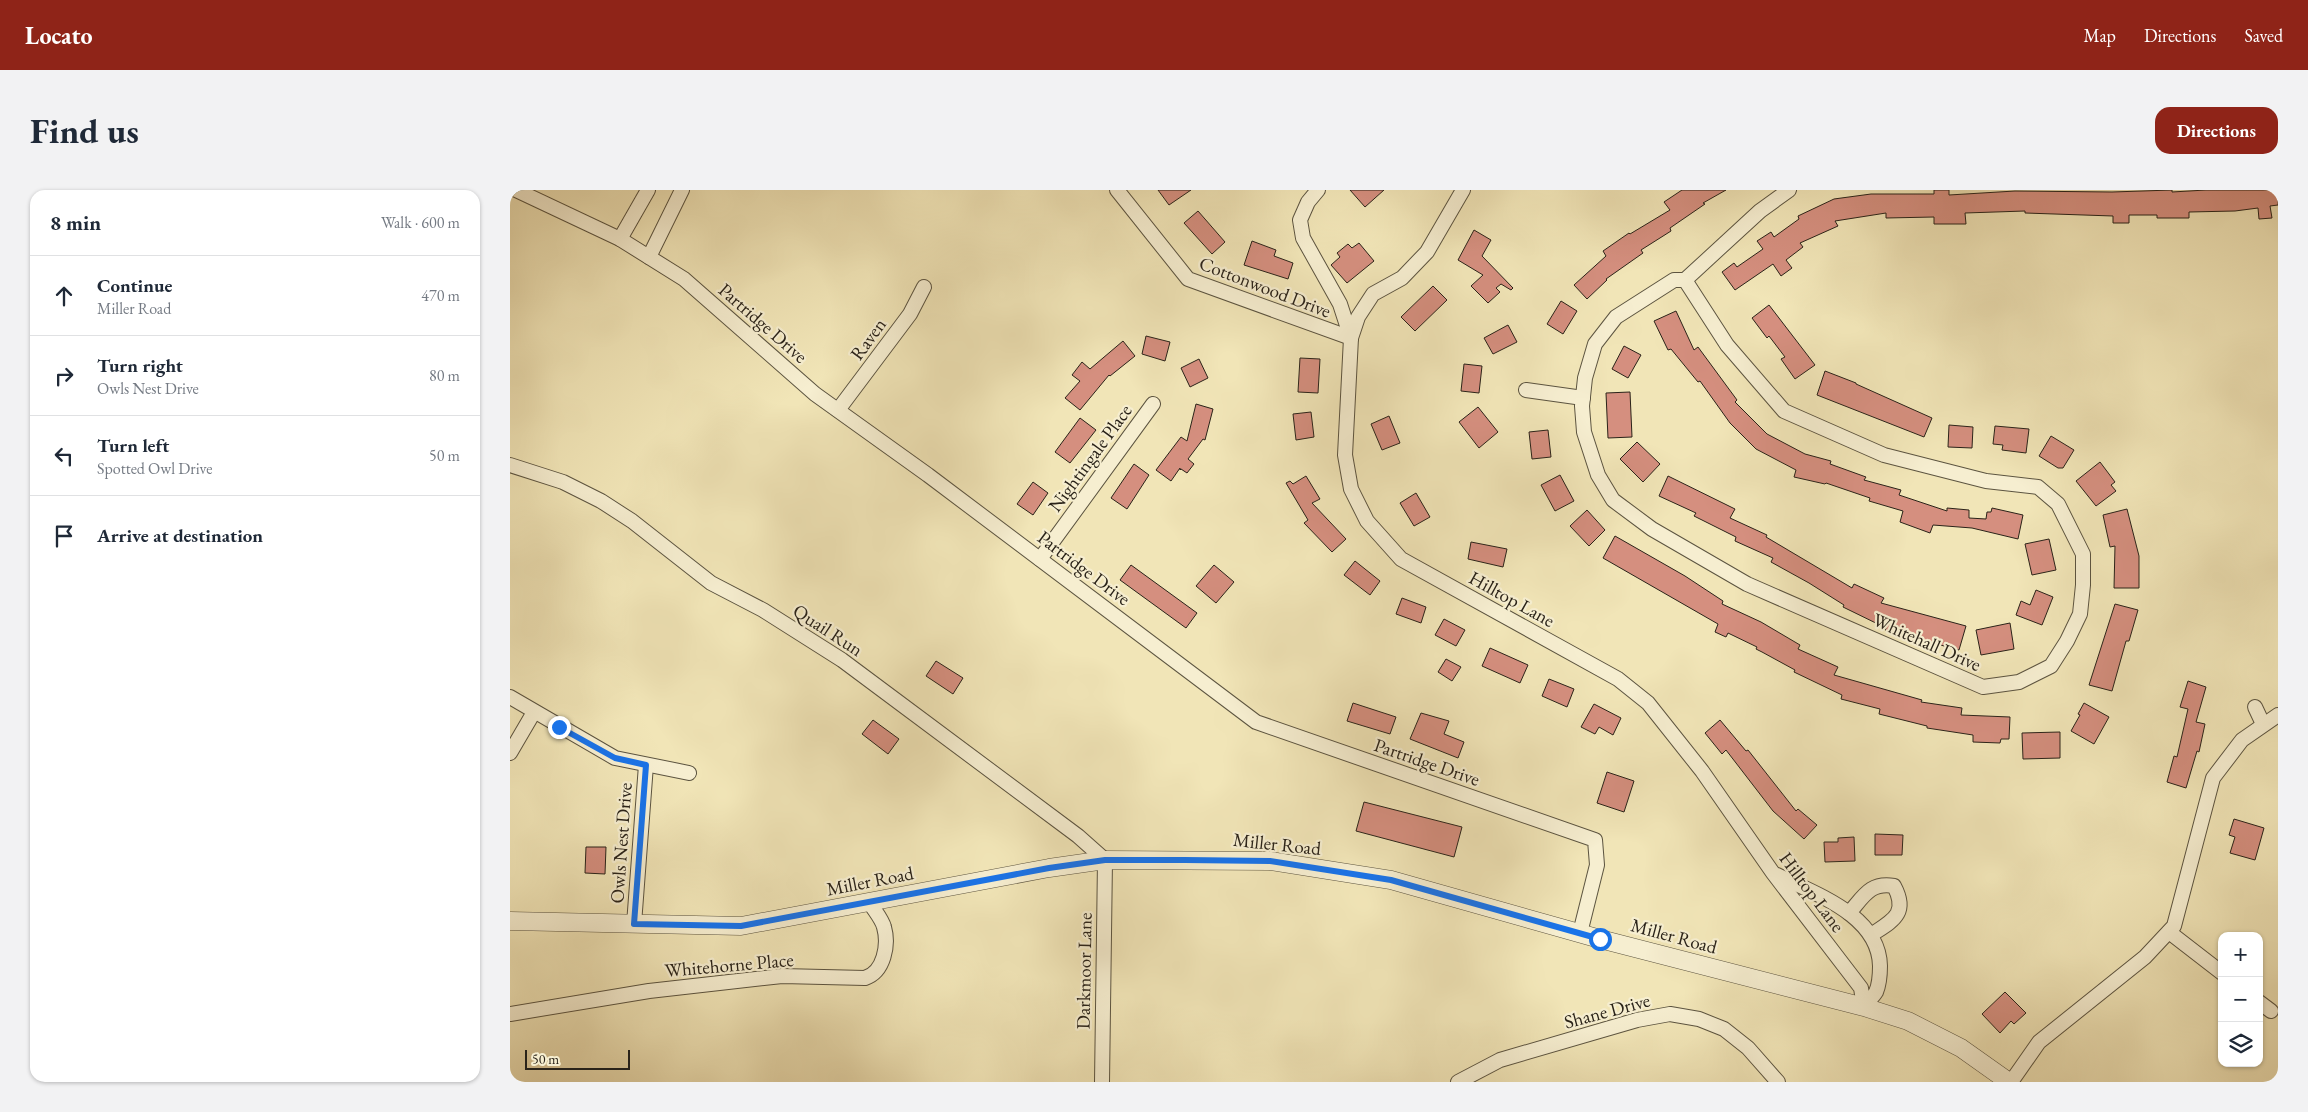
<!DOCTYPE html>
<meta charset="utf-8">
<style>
body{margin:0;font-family:"EB Garamond",serif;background:#f2f2f3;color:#1f2937}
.controls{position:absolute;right:15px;bottom:15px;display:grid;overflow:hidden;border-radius:10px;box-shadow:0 1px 4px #0004}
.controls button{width:45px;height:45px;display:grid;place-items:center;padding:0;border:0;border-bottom:1px solid #e0e1e3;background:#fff;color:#1f2937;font:25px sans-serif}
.scale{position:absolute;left:15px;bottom:12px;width:105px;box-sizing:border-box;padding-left:5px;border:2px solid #2a2319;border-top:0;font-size:14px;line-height:18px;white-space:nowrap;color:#2a2319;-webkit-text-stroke:4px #f6eed0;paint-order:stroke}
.stop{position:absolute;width:15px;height:15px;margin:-11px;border:4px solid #1a73e8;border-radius:50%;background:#fff}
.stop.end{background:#1a73e8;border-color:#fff;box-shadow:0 1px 5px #0008}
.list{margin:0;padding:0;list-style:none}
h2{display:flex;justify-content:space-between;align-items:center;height:65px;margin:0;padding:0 20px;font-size:21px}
h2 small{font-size:16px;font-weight:400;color:#747a83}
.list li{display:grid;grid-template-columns:32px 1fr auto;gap:15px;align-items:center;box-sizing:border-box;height:80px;padding:0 20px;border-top:1px solid #e0e1e3}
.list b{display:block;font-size:19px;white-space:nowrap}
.list p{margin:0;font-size:16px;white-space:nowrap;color:#747a83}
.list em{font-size:16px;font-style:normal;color:#747a83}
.icon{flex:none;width:28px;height:28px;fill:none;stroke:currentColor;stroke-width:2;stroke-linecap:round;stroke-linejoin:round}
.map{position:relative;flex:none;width:1768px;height:892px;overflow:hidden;border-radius:15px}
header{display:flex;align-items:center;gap:30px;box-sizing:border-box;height:70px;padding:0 25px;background:#8f2418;color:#fff}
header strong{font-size:24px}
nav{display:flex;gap:28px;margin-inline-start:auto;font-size:18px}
.intro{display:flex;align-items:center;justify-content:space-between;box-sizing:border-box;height:120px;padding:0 30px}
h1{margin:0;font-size:35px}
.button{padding:12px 22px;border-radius:15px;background:#8f2418;color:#fff;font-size:18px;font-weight:700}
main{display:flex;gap:30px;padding:0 30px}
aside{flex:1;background:#fff;border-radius:15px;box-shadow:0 1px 4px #0004}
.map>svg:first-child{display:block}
.building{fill:#d58f7f;stroke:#2a2319}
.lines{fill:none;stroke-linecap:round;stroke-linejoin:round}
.minor-casing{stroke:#5c5440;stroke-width:16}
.tertiary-casing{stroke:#5c5440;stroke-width:19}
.minor{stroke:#f6eed0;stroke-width:14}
.tertiary{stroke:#f6eed0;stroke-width:18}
.route{stroke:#1a73e8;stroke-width:6}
.labels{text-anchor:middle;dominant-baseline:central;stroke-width:4.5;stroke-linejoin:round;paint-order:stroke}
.street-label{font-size:19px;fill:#2a2319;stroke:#f6eed0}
</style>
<header>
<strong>Locato</strong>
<nav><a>Map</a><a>Directions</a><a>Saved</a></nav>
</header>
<div class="intro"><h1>Find us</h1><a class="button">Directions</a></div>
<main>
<aside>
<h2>8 min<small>Walk · 600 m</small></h2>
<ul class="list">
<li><svg class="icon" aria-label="ahead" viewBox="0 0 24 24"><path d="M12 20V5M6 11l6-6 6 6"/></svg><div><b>Continue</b><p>Miller Road</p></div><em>470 m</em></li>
<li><svg class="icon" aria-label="right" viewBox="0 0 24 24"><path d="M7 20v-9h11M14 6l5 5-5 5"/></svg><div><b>Turn right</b><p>Owls Nest Drive</p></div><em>80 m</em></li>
<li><svg class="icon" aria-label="left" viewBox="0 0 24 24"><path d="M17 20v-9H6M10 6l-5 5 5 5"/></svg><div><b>Turn left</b><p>Spotted Owl Drive</p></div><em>50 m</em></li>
<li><svg class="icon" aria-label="arrive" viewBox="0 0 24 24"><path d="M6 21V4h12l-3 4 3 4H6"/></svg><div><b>Arrive at destination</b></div></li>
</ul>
</aside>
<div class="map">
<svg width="1768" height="892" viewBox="0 0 1768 892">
<rect width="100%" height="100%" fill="#f1e5b7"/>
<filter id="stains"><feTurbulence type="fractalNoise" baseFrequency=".004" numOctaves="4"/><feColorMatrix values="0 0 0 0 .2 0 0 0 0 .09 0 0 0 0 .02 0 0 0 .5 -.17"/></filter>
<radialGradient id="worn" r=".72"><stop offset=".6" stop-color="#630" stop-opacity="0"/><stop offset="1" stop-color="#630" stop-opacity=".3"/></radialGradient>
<!-- building -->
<g class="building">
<polygon points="648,0 681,0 659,15"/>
<polygon points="840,0 874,0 855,17"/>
<polygon points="1172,0 1216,0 1193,13 1195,14 1160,38 1161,41 1131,60 1133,63 1096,89 1097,90 1077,109 1064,95 1096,66 1093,61 1119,43 1120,44 1160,20 1154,12"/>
<polygon points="1424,0 1439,0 1439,5 1505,1 1602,2 1662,0 1662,2 1696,0 1768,0 1768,15 1760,16 1762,28 1749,29 1748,18 1725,21 1679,22 1679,28 1647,28 1647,25 1619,25 1619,33 1603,33 1603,26 1515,23 1515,21 1455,23 1456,34 1424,34 1424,27 1376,28 1376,23 1325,31 1328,36 1290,53 1293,57 1276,70 1282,78 1271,86 1263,74 1225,100 1212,82 1224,73 1227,77 1253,59 1247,51 1261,42 1264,47 1289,29 1288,26 1324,9 1361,4 1424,4"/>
<polygon points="688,21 715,52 702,64 674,33"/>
<polygon points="964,40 981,50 972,66 1003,98 1001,100 991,94 986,98 990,102 978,113 961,96 973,85 948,70"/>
<polygon points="742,51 766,60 764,66 783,73 778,89 734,75"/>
<polygon points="849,53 864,71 837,93 821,75 830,67 827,63 838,54 842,58"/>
<polygon points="923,96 937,110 905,141 891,127"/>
<polygon points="1051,111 1067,121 1053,144 1037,134"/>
<polygon points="1259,115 1305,175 1285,189 1271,169 1275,167 1259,146 1257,148 1242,128"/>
<polygon points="1166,121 1184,160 1188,157 1227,210 1225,212 1257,244 1295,264 1321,271 1320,274 1356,287 1354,290 1391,300 1389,305 1437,321 1437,318 1459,320 1459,328 1476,329 1477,322 1481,322 1482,318 1513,325 1508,349 1462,338 1423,335 1420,343 1390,332 1393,321 1359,311 1360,308 1316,293 1315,294 1284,287 1286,280 1246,259 1220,233 1190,191 1188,192 1161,159 1158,160 1144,131"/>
<polygon points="998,135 1007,152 983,164 974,148"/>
<polygon points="636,146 660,152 655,171 632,164"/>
<polygon points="613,151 625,166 600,186 599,185 570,220 555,208 570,191 562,185 572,172 580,179"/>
<polygon points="1114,156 1131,165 1118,188 1102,179"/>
<polygon points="790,168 810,169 808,203 788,202"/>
<polygon points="689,169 698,188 680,197 671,178"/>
<polygon points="954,174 972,176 969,203 951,201"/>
<polygon points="1315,181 1346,193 1346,194 1422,228 1414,247 1307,205"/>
<polygon points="1120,202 1122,247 1098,248 1096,203"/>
<polygon points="686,214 703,219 695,250 693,249 678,269 684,274 677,283 671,279 670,280 670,278 661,291 646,280 671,247 677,251"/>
<polygon points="968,217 988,242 969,258 949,232"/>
<polygon points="801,222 804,247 786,250 783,224"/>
<polygon points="879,226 890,253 872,260 861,234"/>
<polygon points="570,228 586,240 560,273 545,262"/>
<polygon points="1439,235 1463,237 1462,258 1438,257"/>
<polygon points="1485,236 1519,239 1516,263 1492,260 1493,255 1483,254"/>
<polygon points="1038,240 1041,267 1022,269 1019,242"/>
<polygon points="1541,246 1564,260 1553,278 1548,278 1529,266"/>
<polygon points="1127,252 1150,274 1133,292 1110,269"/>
<polygon points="1590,272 1605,292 1601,295 1606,301 1586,316 1566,291"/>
<polygon points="624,274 639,285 617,319 601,308"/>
<polygon points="1050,285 1064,311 1045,321 1031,295"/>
<polygon points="796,286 810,309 802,313 836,349 822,362 794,333 798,330 776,293 780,291 783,294"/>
<polygon points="1158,286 1225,319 1220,328 1257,345 1256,347 1342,398 1344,394 1374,408 1371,413 1456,436 1449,460 1375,440 1376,438 1333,417 1334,415 1299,393 1261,372 1263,368 1225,351 1226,347 1184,326 1186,323 1149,306"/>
<polygon points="523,292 538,303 523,325 507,314"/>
<polygon points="906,303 920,327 904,336 890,313"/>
<polygon points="1617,319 1629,366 1629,398 1604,398 1605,356 1600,357 1593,325"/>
<polygon points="1077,320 1095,340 1079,356 1060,336"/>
<polygon points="1105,346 1175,386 1213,411 1212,414 1251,432 1290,455 1288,459 1328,477 1324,485 1412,510 1411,512 1452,518 1451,525 1500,527 1499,549 1491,549 1490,553 1463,552 1463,545 1417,538 1417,536 1369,524 1370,519 1331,509 1332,505 1284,482 1285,480 1252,462 1246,459 1247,457 1218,443 1216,447 1205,442 1208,434 1093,368"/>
<polygon points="1539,349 1546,380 1522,385 1515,354"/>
<polygon points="961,352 997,359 993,377 958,369"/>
<polygon points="845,371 870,391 860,405 834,385"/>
<polygon points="621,375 687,423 676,438 610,390"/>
<polygon points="704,375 724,392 706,413 686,396"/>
<polygon points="1526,400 1543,407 1532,435 1506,425 1511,411 1520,415"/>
<polygon points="892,408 916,417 911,433 886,424"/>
<polygon points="1605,414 1628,420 1619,451 1616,451 1602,501 1579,495"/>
<polygon points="934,429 955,440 946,456 925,445"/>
<polygon points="1500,433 1504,459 1471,465 1466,440"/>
<polygon points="980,458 1018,475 1010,493 972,476"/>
<polygon points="936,469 951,477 942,491 928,482"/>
<polygon points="426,471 453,488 443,504 416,486"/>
<polygon points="1039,489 1064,499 1057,517 1032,506"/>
<polygon points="1678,491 1696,497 1686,532 1695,534 1689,562 1687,561 1676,598 1657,592 1664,566 1667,567 1678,519 1670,517"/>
<polygon points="843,513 886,527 880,544 837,531"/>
<polygon points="1574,513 1599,527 1584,554 1561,541 1570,525 1568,524"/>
<polygon points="1084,514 1111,528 1103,545 1089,537 1085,544 1071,537"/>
<polygon points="911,523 939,531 934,544 954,552 948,568 900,549"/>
<polygon points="363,530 389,549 378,564 352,544"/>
<polygon points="1210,530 1236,561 1238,560 1286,621 1288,619 1307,635 1294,649 1263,621 1216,560 1212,564 1195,543"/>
<polygon points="1550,542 1550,568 1513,569 1512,543"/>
<polygon points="1097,582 1124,591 1114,622 1087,613"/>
<polygon points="854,612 952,637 944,667 846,641"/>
<polygon points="1724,629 1754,638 1745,670 1720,663 1725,647 1719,645"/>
<polygon points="1365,644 1393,645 1392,665 1365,665"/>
<polygon points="1344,647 1345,671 1315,672 1314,652 1328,652 1328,648"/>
<polygon points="76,657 96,657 95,684 75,683"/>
<polygon points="1495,802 1516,823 1504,834 1501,831 1490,843 1472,824"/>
</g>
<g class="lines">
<defs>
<g id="minor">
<polyline points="6,0 110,49 174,89 305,204 418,285 746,532 1085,650 1087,675 1070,743"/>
<polyline points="607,0 678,89 841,148"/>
<polyline points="808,0 798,12 790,30 793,48 830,114 841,148"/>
<polyline points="953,0 917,62 892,88 863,104 848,127 841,148 835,265 841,299 857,331 891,369 1108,489 1138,513 1192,581 1263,683 1351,798 1354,817"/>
<polyline points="110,49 138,0"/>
<polyline points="139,67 172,0"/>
<polyline points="1175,90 1217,155 1274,221 1374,265 1476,291 1528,297 1548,314 1573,364 1573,395 1570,424 1557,451 1541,476 1509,492 1473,497 1237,394 1142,339 1103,310 1088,285 1074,242 1072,216 1075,188 1085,154 1106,127 1164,90 1175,90 1250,21 1279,0"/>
<polyline points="1016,200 1073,208"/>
<polyline points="328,220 400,124 414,97"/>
<polyline points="0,275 53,292 91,311 122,331 201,393 253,420 332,470 568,646 595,670 592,892"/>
<polyline points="530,369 643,214"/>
<polyline points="0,507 105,568 179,583"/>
<polyline points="1745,517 1753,534"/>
<polyline points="0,563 24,522"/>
<path d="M1267 685C1305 704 1369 725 1370 776 1370 784 1369 795 1366 802 1363 807 1357 812 1354 817"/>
<path d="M1339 723C1354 706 1360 692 1384 696 1399 724 1382 731 1361 745"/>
<polyline points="124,734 136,575"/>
<polyline points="1659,742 1712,783"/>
<polyline points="1749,812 1761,821"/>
<path d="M0 824 139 801 272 786 355 788C374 782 379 755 374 737 372 729 364 720 360 713"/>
<polyline points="948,892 990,870 1127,830 1160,824 1189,829 1214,839 1238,858 1268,892"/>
<polyline points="1501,892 1529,852 1635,767 1664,736 1703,588 1732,550 1768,525"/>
</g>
<polyline id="tertiary" points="0,731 231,736 539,678 595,670 760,671 881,690 1090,749 1354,817 1398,831 1451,858 1499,892"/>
</defs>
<!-- minor casing -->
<use href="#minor" class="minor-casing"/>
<!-- tertiary casing -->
<use href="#tertiary" class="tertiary-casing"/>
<!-- minor -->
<use href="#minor" class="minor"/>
<!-- tertiary -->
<use href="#tertiary" class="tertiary"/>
</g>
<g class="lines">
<!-- route -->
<polyline class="route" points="49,537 105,568 136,575 124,734 231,736 539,678 595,670 675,670 760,671 881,690 1090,749"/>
</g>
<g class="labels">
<!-- street labels -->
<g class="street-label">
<text transform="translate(755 97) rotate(21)">Cottonwood Drive</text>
<text transform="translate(253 133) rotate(41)">Partridge Drive</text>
<text transform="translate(358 149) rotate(-54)">Raven</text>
<text transform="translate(580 268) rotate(-54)">Nightingale Place</text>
<text transform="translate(574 378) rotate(37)">Partridge Drive</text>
<text transform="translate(1002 409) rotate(29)">Hilltop Lane</text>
<text transform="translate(318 440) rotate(33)">Quail Run</text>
<text transform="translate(1417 452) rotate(24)">Whitehall Drive</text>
<text transform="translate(917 572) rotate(19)">Partridge Drive</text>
<text transform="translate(111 653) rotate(-86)">Owls Nest Drive</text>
<text transform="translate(767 654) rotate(6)">Miller Road</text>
<text transform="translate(360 691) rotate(-11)">Miller Road</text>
<text transform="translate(1302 702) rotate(53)">Hilltop Lane</text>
<text transform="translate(1164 746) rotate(15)">Miller Road</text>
<text transform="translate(219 775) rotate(-5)">Whitehorne Place</text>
<text transform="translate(574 781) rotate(-89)">Darkmoor Lane</text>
<text transform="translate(1097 821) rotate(-15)">Shane Drive</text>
</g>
</g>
<rect width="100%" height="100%" filter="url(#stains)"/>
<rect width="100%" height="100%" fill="url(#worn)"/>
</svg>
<div class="controls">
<button>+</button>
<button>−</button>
<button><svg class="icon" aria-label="layers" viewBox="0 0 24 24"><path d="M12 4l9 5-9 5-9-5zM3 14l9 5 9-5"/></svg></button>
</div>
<div class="scale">50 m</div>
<div class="stop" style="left:1090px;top:749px"></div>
<div class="stop end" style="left:49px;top:537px"></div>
</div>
</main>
